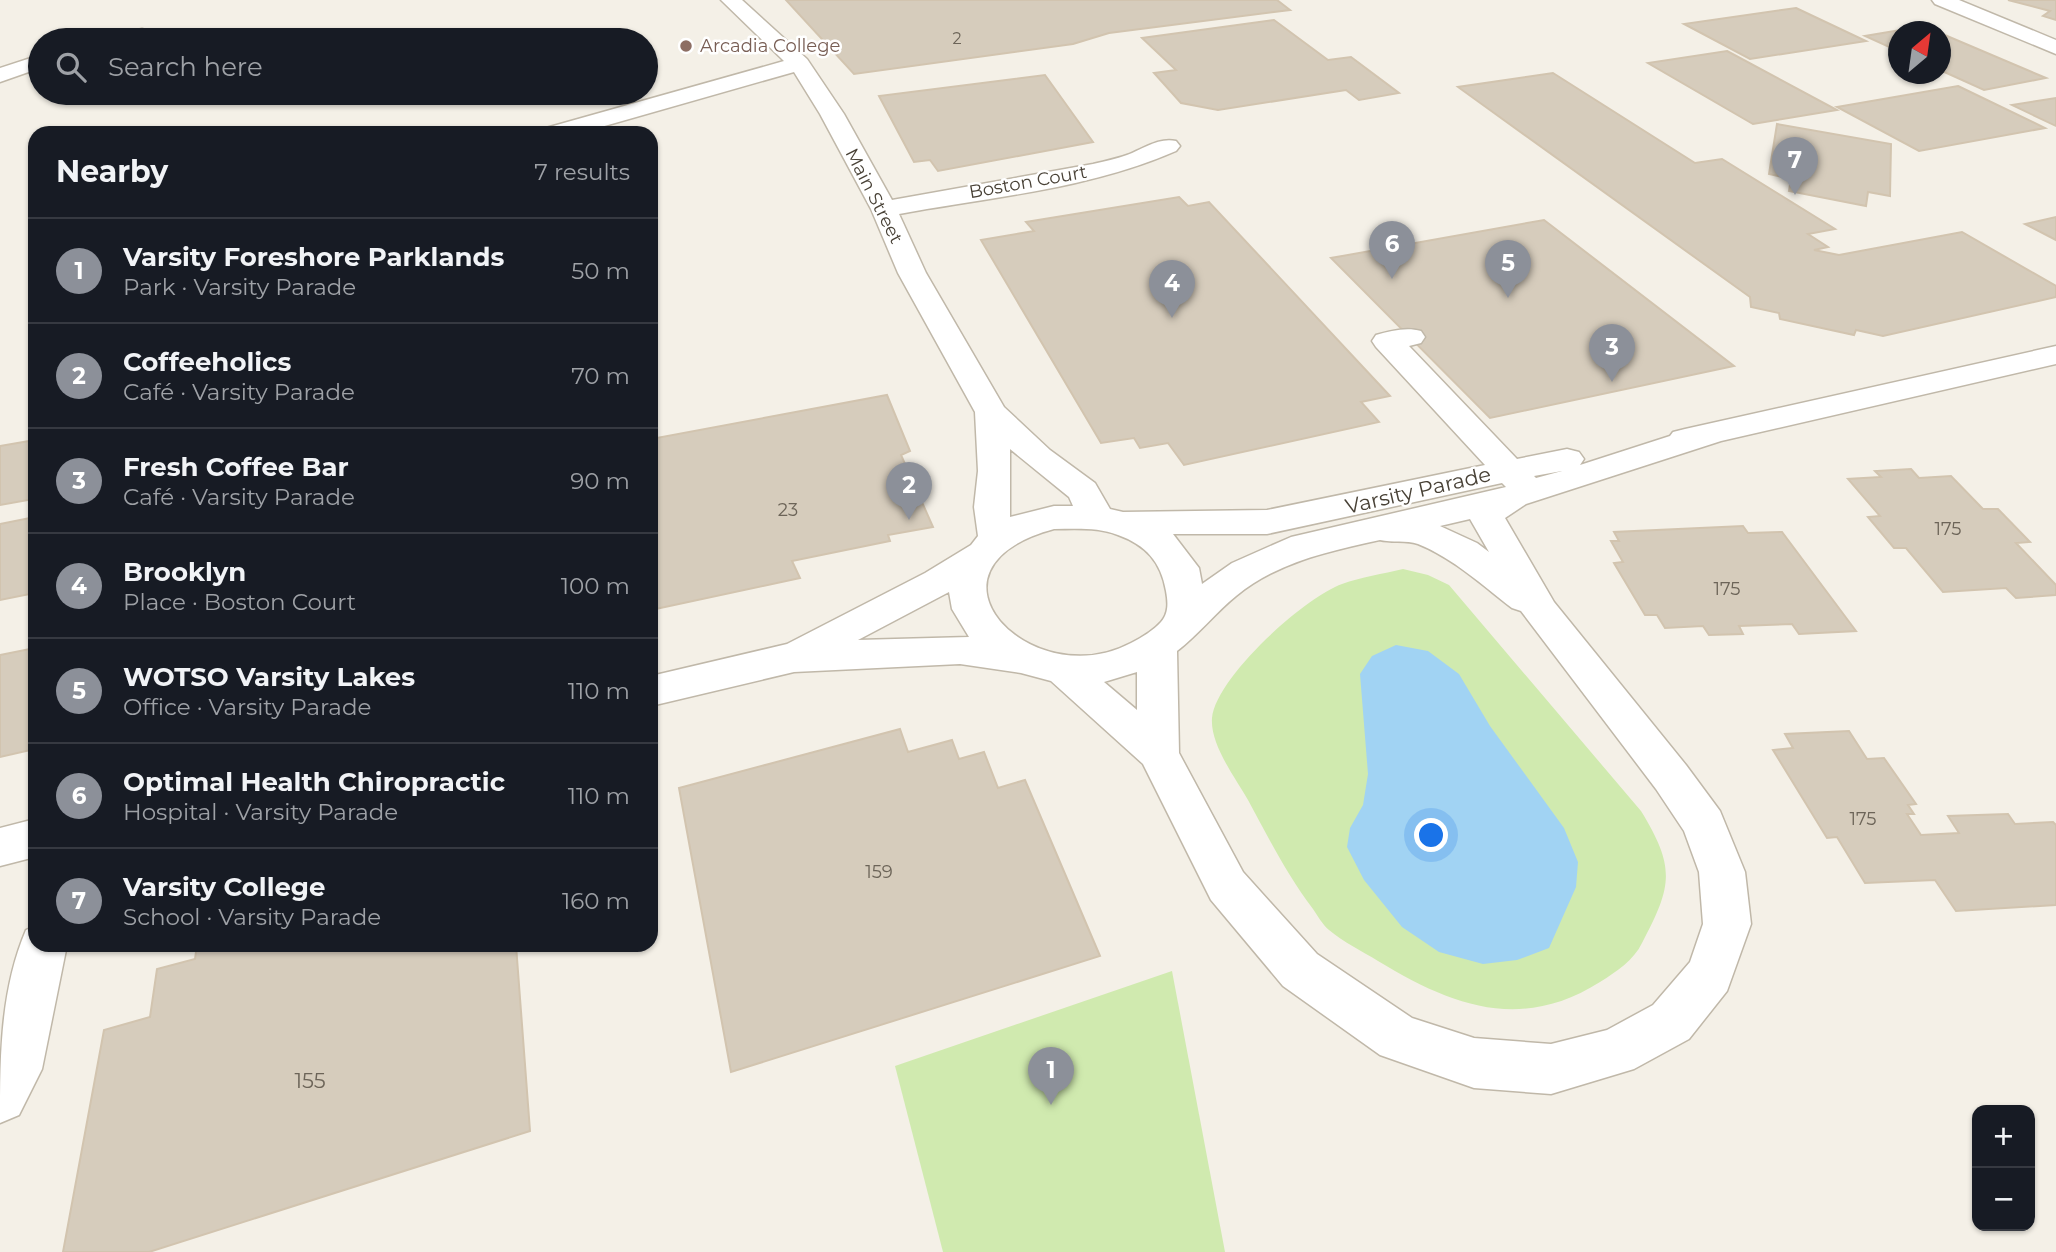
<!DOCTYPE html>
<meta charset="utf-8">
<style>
body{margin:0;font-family:Montserrat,sans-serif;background:#20242c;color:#f1f3f6}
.controls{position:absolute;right:21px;bottom:21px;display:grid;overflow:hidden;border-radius:14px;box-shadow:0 2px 5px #0004}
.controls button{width:63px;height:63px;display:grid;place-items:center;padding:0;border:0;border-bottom:2px solid #363941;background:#171b24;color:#f1f3f6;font:35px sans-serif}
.compass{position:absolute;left:1888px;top:21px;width:63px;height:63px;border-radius:50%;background:#171b24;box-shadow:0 2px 5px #0004;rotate:29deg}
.you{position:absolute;left:1432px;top:836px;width:24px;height:24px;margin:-18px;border:5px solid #fff;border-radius:50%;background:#1a73e8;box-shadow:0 0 0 10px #1a73e833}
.badge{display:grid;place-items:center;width:46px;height:46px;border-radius:50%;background:#8c9099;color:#fff;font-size:23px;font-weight:700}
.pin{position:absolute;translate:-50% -58px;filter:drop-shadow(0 2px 4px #0008)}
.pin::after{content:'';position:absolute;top:37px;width:24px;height:21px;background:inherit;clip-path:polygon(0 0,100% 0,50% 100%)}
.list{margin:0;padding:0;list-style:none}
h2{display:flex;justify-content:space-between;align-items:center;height:91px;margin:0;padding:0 28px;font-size:30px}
h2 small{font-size:23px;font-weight:400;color:#9ea1a6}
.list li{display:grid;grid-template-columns:46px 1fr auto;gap:21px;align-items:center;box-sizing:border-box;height:105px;padding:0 28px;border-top:2px solid #363941}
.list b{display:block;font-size:26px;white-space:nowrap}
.list p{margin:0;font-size:23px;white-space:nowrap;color:#9ea1a6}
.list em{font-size:23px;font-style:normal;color:#9ea1a6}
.icon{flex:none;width:38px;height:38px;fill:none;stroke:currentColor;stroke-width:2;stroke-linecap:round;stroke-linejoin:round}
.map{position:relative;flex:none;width:2056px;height:1252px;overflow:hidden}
.search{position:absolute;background:#171b24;box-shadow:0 2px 5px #0004;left:28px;top:28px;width:630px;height:77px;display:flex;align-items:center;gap:18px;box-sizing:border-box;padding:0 24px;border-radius:38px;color:#9ea1a6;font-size:26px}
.panel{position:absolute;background:#171b24;box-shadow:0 2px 5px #0004;left:28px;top:126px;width:630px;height:826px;border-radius:21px}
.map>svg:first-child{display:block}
.green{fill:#d0eaaf}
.water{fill:#a1d3f3}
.building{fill:#d6ccbc;stroke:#d2c4af;stroke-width:2}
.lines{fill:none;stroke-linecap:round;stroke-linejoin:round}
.minor-casing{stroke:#c0b8a9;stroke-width:3}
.minor{fill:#fff;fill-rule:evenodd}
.education-dot{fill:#8d6e63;stroke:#fff;stroke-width:2.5}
.labels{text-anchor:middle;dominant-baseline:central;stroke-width:5;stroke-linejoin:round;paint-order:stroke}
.far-number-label{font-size:16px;fill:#6c6458}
.far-education-label{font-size:18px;fill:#785e54;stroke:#fff;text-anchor:start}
.far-street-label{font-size:18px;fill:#484136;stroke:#fff}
.number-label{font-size:18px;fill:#6c6458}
.street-label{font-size:21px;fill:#484136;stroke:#fff}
.near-number-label{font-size:21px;fill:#6c6458}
</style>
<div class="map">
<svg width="2056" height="1252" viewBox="0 0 2056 1252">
<rect width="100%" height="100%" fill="#f4f0e7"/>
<!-- green -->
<g class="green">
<path d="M1403 569 1428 575 1449 585 1641 811C1676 868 1672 886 1642 943 1634 960 1616 972 1600 982 1521 1032 1452 1006 1378 961 1362 951 1343 942 1329 930 1322 924 1318 916 1313 909 1287 875 1268 837 1248 800 1235 777 1210 745 1212 718 1216 677 1305 597 1342 584 1361 577 1383 574 1403 569Z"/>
<polygon points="1172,971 1225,1252 943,1252 895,1066"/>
</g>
<!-- water -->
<polygon class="water" points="1396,645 1428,651 1459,674 1490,726 1564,828 1578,862 1576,887 1549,948 1517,960 1483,964 1439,952 1402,927 1364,880 1347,847 1350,828 1363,805 1368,774 1360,674 1372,656"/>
<!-- building -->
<g class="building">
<polygon points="786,0 1277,0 1290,10 1109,33 1073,44 854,74"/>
<polygon points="2008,0 2056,0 2056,20 2043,16 2050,11"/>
<polygon points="1796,8 1866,41 1750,59 1684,24"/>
<polygon points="1274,20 1328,60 1351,57 1399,93 1359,100 1346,90 1218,110 1181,103 1154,73 1176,70 1142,38"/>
<polygon points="1924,26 1938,32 1898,32 1898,51 1865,36"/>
<polygon points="1940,33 2046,78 1984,90 1940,70"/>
<polygon points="1727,51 1837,110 1753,124 1648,63"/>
<polygon points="1553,73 1695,163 1722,159 1835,229 1808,234 1828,247 1814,250 1839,255 1962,232 2056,286 2056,297 1883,336 1856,330 1854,335 1780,319 1779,313 1751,307 1750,297 1458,87"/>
<polygon points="1045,75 1093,142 938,171 930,160 914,162 879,96"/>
<polygon points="1958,86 2045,128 1919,151 1837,107"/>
<polygon points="2056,98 2056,126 2012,105"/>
<polygon points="1777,124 1891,144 1890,196 1868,192 1866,206 1789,191 1791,179 1769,174"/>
<polygon points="1179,197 1188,206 1209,202 1390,396 1361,402 1379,422 1184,465 1168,443 1140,448 1134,438 1101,443 981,240 1034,231 1026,222"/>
<polygon points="2056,217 2056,240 2025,224"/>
<polygon points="1544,220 1734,366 1490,418 1331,258"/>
<polygon points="887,395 910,451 901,455 933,527 888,535 890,541 792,561 800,578 651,610 651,439"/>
<polygon points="35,440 34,499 0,505 0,446"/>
<polygon points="1911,469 1919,478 1951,476 1983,509 1998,509 2030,542 2016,543 2056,585 2056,595 2016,598 2006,588 1943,592 1906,548 1894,548 1868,517 1880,516 1848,479 1881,477 1875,471"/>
<polygon points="35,517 35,593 0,600 0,524"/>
<polygon points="1743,526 1748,533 1782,532 1856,631 1799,634 1792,624 1739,626 1743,634 1709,635 1703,626 1665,628 1657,615 1645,615 1614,563 1623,562 1611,541 1619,541 1614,532"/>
<polygon points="35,648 35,749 0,757 0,655"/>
<polygon points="900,729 908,752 952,740 959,759 984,752 998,788 1025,780 1100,956 731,1072 679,788"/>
<polygon points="1849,731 1867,759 1884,758 1916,804 1908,805 1914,814 1907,814 1921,835 1959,833 1948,816 2008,814 2015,824 2053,822 2056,825 2056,905 1956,911 1935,880 1865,883 1837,837 1827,838 1773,750 1793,748 1785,734"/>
<polygon points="197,945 516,945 530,1131 149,1252 63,1252 104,1030 150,1017 157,969 195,959"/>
</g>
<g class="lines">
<defs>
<g id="minor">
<path d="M721 0H742L807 59 844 114 892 200 1093 164C1105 161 1116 159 1127 155 1143 149 1159 137 1176 141L1180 146 1176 151C1090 189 991 197 899 214L926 273 1004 407 1050 450 1095 483 1110 509 1123 512 1267 510 1485 465 1376 347 1372 341 1376 335C1391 331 1406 327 1421 331L1425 337 1421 343 1409 346 1517 459 1567 449 1579 452 1584 459 1580 465 1670 436 1673 432 1685 429 2056 346V364L1721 441 1526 504 1505 518 1554 602 1686 765 1720 811 1745 872 1751 924 1727 991 1689 1039 1634 1069 1551 1094 1474 1088 1380 1055 1283 986 1211 900 1143 764 1051 681 1021 673 960 664 794 672 651 706V676L787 644 925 573 971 545 978 536 974 507 978 471 975 412 898 273 871 209 820 114 794 72 580 133H542L546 128 784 61ZM1010 449 1069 497 1073 506H1054L1010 517ZM1562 471 1536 478 1534 476ZM1502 483 1506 487 1291 537 1232 563 1202 584 1199 568 1173 534H1267ZM1470 519 1489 552 1477 543 1440 526ZM1054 529C1076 529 1097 527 1118 535 1146 545 1161 562 1166 591 1168 602 1169 613 1161 622 1154 630 1141 638 1131 643 1031 696 907 569 1054 529ZM1380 540C1392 543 1406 540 1418 544 1453 558 1482 585 1512 608L1521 611 1656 789 1684 831 1699 872 1703 924 1690 962 1653 1005 1607 1030 1551 1044 1474 1038 1412 1018 1317 954 1243 872 1179 753 1177 651C1198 635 1215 613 1236 596 1277 562 1330 551 1380 540ZM949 592 952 609 969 637 858 640ZM1137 672V710L1104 682Z"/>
<polygon points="1932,0 1959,0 2056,40 2056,54 1935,4"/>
<polygon points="142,29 149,31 152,35 149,39 104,40 107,36"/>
<polygon points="40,55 40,68 0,82 0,68"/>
<polygon points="35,819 35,857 0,866 0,828"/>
<path d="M35 926V945H67L42 1069 19 1115 0 1123C0 1058 0 991 26 930Z"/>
</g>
</defs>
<!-- minor casing -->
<use href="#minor" class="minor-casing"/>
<!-- minor -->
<use href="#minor" class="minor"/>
</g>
<!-- markers -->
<circle class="education-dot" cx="686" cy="46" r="7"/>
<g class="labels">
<!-- far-number labels -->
<g class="far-number-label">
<text x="957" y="38">2</text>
</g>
<!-- far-education labels -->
<g class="far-education-label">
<text x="700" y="46">Arcadia College</text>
</g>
<!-- far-street labels -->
<g class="far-street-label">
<text transform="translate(1028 182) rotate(-10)">Boston Court</text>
<text transform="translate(874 196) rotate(63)">Main Street</text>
</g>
<!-- number labels -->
<g class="number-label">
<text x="788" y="510">23</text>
<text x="1948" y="529">175</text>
<text x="1727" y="589">175</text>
<text x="1863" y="819">175</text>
<text x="879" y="872">159</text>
</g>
<!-- street labels -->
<g class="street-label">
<text transform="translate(1418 490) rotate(-13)">Varsity Parade</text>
</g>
<!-- near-number labels -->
<g class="near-number-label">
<text x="310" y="1080">155</text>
</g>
</g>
</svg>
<div class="controls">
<button>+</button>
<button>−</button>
</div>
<svg class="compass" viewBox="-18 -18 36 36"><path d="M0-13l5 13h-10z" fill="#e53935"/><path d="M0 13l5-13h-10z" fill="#9ea1a6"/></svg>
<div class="you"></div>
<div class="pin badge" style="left:1051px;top:1105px">1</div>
<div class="pin badge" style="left:909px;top:520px">2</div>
<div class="pin badge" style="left:1612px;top:382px">3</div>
<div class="pin badge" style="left:1172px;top:318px">4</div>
<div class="pin badge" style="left:1508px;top:298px">5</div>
<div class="pin badge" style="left:1392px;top:279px">6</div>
<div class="pin badge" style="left:1795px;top:195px">7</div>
<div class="search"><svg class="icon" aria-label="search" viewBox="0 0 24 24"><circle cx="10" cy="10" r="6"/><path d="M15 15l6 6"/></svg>Search here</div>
<section class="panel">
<h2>Nearby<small>7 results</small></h2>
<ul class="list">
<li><span class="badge">1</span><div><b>Varsity Foreshore Parklands</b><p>Park · Varsity Parade</p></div><em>50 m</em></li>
<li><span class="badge">2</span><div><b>Coffeeholics</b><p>Café · Varsity Parade</p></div><em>70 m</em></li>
<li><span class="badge">3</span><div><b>Fresh Coffee Bar</b><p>Café · Varsity Parade</p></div><em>90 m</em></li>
<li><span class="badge">4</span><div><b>Brooklyn</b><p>Place · Boston Court</p></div><em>100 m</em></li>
<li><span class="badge">5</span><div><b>WOTSO Varsity Lakes</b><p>Office · Varsity Parade</p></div><em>110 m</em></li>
<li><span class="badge">6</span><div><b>Optimal Health Chiropractic</b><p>Hospital · Varsity Parade</p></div><em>110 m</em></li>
<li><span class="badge">7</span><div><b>Varsity College</b><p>School · Varsity Parade</p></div><em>160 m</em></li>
</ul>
</section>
</div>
